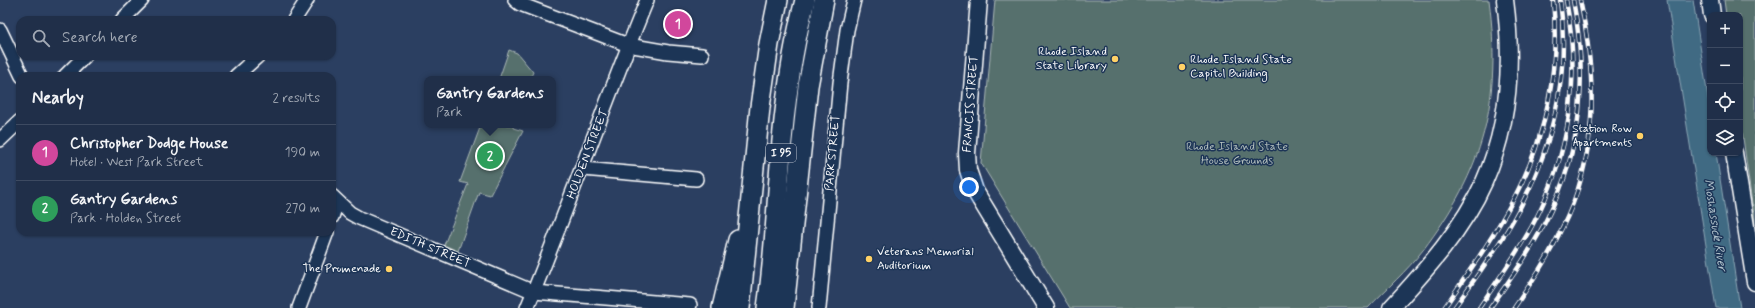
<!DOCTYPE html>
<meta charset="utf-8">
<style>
body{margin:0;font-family:Mynerve,sans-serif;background:#283750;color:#f1f3f6}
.controls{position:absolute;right:12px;top:12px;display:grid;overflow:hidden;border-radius:8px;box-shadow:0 1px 3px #0004}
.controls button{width:36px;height:36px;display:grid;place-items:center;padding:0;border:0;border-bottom:1px solid #3d4a61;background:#202f49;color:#f1f3f6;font:20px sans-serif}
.you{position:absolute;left:969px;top:187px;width:14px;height:14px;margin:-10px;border:3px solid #fff;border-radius:50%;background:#1a73e8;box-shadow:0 0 0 6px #1a73e833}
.badge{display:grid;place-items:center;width:26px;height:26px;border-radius:50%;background:#8c9099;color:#fff;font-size:13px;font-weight:700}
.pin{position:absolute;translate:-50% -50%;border:2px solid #fff;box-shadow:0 1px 4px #0006}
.popup{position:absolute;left:424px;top:76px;width:132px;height:52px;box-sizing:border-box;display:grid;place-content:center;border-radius:8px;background:#202f49;filter:drop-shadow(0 1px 3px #0005);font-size:13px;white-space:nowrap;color:#a2a9b4}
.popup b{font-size:15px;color:#f1f3f6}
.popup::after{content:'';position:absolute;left:50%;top:100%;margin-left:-8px;border:8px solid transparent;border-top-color:#202f49}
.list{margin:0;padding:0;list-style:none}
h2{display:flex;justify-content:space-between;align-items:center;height:52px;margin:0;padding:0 16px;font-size:17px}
h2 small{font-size:13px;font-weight:400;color:#a2a9b4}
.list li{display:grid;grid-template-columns:26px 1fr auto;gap:12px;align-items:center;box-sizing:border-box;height:56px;padding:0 16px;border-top:1px solid #3d4a61}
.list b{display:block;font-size:15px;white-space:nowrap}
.list p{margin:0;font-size:13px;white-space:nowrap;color:#a2a9b4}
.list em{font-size:13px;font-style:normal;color:#a2a9b4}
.icon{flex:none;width:22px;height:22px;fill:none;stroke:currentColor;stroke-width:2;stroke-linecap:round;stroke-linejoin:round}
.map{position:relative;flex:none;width:1755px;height:308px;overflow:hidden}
.search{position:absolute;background:#202f49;box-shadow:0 1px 3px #0004;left:16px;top:16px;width:320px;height:44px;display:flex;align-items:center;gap:10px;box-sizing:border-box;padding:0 14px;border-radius:12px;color:#a2a9b4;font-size:15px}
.panel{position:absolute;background:#202f49;box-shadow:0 1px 3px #0004;left:16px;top:72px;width:320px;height:164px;border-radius:12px}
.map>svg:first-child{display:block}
.green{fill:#57706d;stroke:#abb8b6}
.water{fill:#3f6b83;stroke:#8ca6b5}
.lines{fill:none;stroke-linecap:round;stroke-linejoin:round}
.minor-casing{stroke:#fff;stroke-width:16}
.major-casing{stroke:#fff;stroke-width:19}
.highway-casing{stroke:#fff;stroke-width:22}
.minor{stroke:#1d3557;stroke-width:13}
.major{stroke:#1d3557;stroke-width:16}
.highway{stroke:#1d3557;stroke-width:19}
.rail-casing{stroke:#fff;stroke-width:4.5}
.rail{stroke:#1d3557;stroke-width:3;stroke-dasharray:9;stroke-linecap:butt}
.poi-dot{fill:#ffd166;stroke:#1d3557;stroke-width:1.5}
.labels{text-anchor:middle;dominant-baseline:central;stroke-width:3;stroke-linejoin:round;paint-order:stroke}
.shield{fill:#1d3557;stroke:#bbc2cd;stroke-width:1}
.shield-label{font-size:11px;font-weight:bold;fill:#fff}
.poi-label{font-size:12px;fill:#fff;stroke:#1d3557;text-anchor:end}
.street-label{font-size:12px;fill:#fff;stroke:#1d3557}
.park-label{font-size:12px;fill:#b3bfbd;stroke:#1d3557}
.water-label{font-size:13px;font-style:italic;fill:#b2c4cd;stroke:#1d3557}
</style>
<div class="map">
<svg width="1755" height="308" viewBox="0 0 1755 308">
<rect width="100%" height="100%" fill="#2b3f61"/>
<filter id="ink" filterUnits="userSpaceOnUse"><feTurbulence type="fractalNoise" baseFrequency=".025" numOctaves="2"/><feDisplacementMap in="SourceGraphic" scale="8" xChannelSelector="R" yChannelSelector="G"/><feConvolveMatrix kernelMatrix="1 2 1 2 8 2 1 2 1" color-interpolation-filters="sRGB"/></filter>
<g filter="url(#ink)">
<!-- green -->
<g class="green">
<path d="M995 0H1489C1502 100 1484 170 1423 250 1407 271 1386 289 1368 308H1070L981 163Z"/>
<polygon points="1724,0 1755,0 1755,225 1740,116 1740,15 1726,15"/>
<polygon points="509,50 517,53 533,72 530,79 499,79"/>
<polygon points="481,125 513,125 513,128 523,131 490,195 479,192 458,251 444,245 468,184 460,182"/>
</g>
<!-- water -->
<polygon class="water" points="1667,0 1693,0 1710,111 1710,153 1716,153 1740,308 1716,308"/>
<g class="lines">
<defs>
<g id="minor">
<polyline points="515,0 520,4 628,45 668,52 702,55"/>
<polyline points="122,20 142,0"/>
<polyline points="294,20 307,0"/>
<polyline points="0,30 22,76"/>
<polyline points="65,76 85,56"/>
<polyline points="236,76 258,56"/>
<polyline points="0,140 20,121"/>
<polyline points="583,169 696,179"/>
<polyline points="332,196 350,213 359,218 534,292 690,305"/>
<polyline points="332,217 337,202"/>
<polyline points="299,308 327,232"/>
<path d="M527 308C569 206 605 102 647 0"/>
<polyline points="819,308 840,83 847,30 854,0"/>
</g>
<g id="major">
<polyline points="979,0 967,153 968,170 975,191 1046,308"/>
<polyline points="1710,0 1712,15"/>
<polyline points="1734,153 1755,282"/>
<path d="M1391 308C1426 270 1463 229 1484 182 1510 124 1513 61 1505 0"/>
</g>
<g id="highway">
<polyline points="722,308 738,240"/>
<polyline points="740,308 760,107 769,44 778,0"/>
<path d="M767 308C774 261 776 213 780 165 784 110 791 54 805 0"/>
<polyline points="784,308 808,86 824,0"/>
</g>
</defs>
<!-- minor casing -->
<use href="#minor" class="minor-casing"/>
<!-- major casing -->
<use href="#major" class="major-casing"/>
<!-- highway casing -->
<use href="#highway" class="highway-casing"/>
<!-- minor -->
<use href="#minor" class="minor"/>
<!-- major -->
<use href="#major" class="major"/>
<!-- highway -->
<use href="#highway" class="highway"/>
<defs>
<g id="rail">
<path d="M1444 308C1468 273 1493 238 1513 200 1546 139 1560 69 1553 0"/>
<path d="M1454 308C1474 280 1495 252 1512 222 1551 155 1571 78 1560 0"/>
<path d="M1479 308C1497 281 1516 255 1532 226 1570 156 1581 78 1566 0"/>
<path d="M1490 308C1512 277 1535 245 1551 210 1583 144 1587 71 1573 0"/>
<path d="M1514 308C1531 283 1548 258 1561 230 1599 156 1597 79 1580 0"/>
</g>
</defs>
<!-- rail casing -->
<use href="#rail" class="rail-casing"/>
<!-- rail -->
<use href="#rail" class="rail"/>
</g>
</g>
<!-- markers -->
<g class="poi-dot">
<circle cx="1115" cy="59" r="4"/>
<circle cx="1182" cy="67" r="4"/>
<circle cx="1640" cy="136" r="4"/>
<circle cx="869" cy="259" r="4"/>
<circle cx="389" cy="269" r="4"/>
</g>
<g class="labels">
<!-- shield labels -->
<rect class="shield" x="766" y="144" width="30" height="18" rx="3"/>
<g class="shield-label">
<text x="781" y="153">I 95</text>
</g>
<!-- poi labels -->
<g class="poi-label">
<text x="1107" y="52">Rhode Island<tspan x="1107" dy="14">State Library</tspan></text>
<text x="1190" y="60" text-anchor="start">Rhode Island State<tspan x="1190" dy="14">Capitol Building</tspan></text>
<text x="1632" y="129">Station Row<tspan x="1632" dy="14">Apartments</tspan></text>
<text x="877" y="252" text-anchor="start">Veterans Memorial<tspan x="877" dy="14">Auditorium</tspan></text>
<text x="381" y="269">The Promenade</text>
</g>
<!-- street labels -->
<g class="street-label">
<text transform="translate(971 104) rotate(-86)">FRANCIS STREET</text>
<text transform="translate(833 153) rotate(-85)">PARK STREET</text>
<text transform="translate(588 154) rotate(-69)">HOLDEN STREET</text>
<text transform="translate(430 248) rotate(23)">EDITH STREET</text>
</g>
<!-- park labels -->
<g class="park-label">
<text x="1237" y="147">Rhode Island State<tspan x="1237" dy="14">House Grounds</tspan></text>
</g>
<!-- water labels -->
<g class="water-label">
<text transform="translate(1715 225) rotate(81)">Moshassuck River</text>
</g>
</g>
</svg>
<div class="controls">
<button>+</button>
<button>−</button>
<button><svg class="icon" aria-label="locate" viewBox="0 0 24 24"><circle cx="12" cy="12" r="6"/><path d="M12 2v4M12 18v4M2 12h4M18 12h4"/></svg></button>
<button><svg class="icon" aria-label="layers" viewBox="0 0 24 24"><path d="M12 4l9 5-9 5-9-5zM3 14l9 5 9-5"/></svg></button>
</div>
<div class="you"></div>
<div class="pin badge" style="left:678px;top:24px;background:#d1479c">1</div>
<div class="pin badge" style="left:490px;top:156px;background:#2e9e5b">2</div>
<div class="popup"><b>Gantry Gardens</b>Park</div>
<div class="search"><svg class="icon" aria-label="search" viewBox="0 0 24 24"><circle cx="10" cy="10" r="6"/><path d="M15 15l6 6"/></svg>Search here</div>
<section class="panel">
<h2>Nearby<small>2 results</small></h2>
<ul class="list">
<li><span class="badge" style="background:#d1479c">1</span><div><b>Christopher Dodge House</b><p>Hotel · West Park Street</p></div><em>190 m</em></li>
<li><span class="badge" style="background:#2e9e5b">2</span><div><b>Gantry Gardens</b><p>Park · Holden Street</p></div><em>270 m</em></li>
</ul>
</section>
</div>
